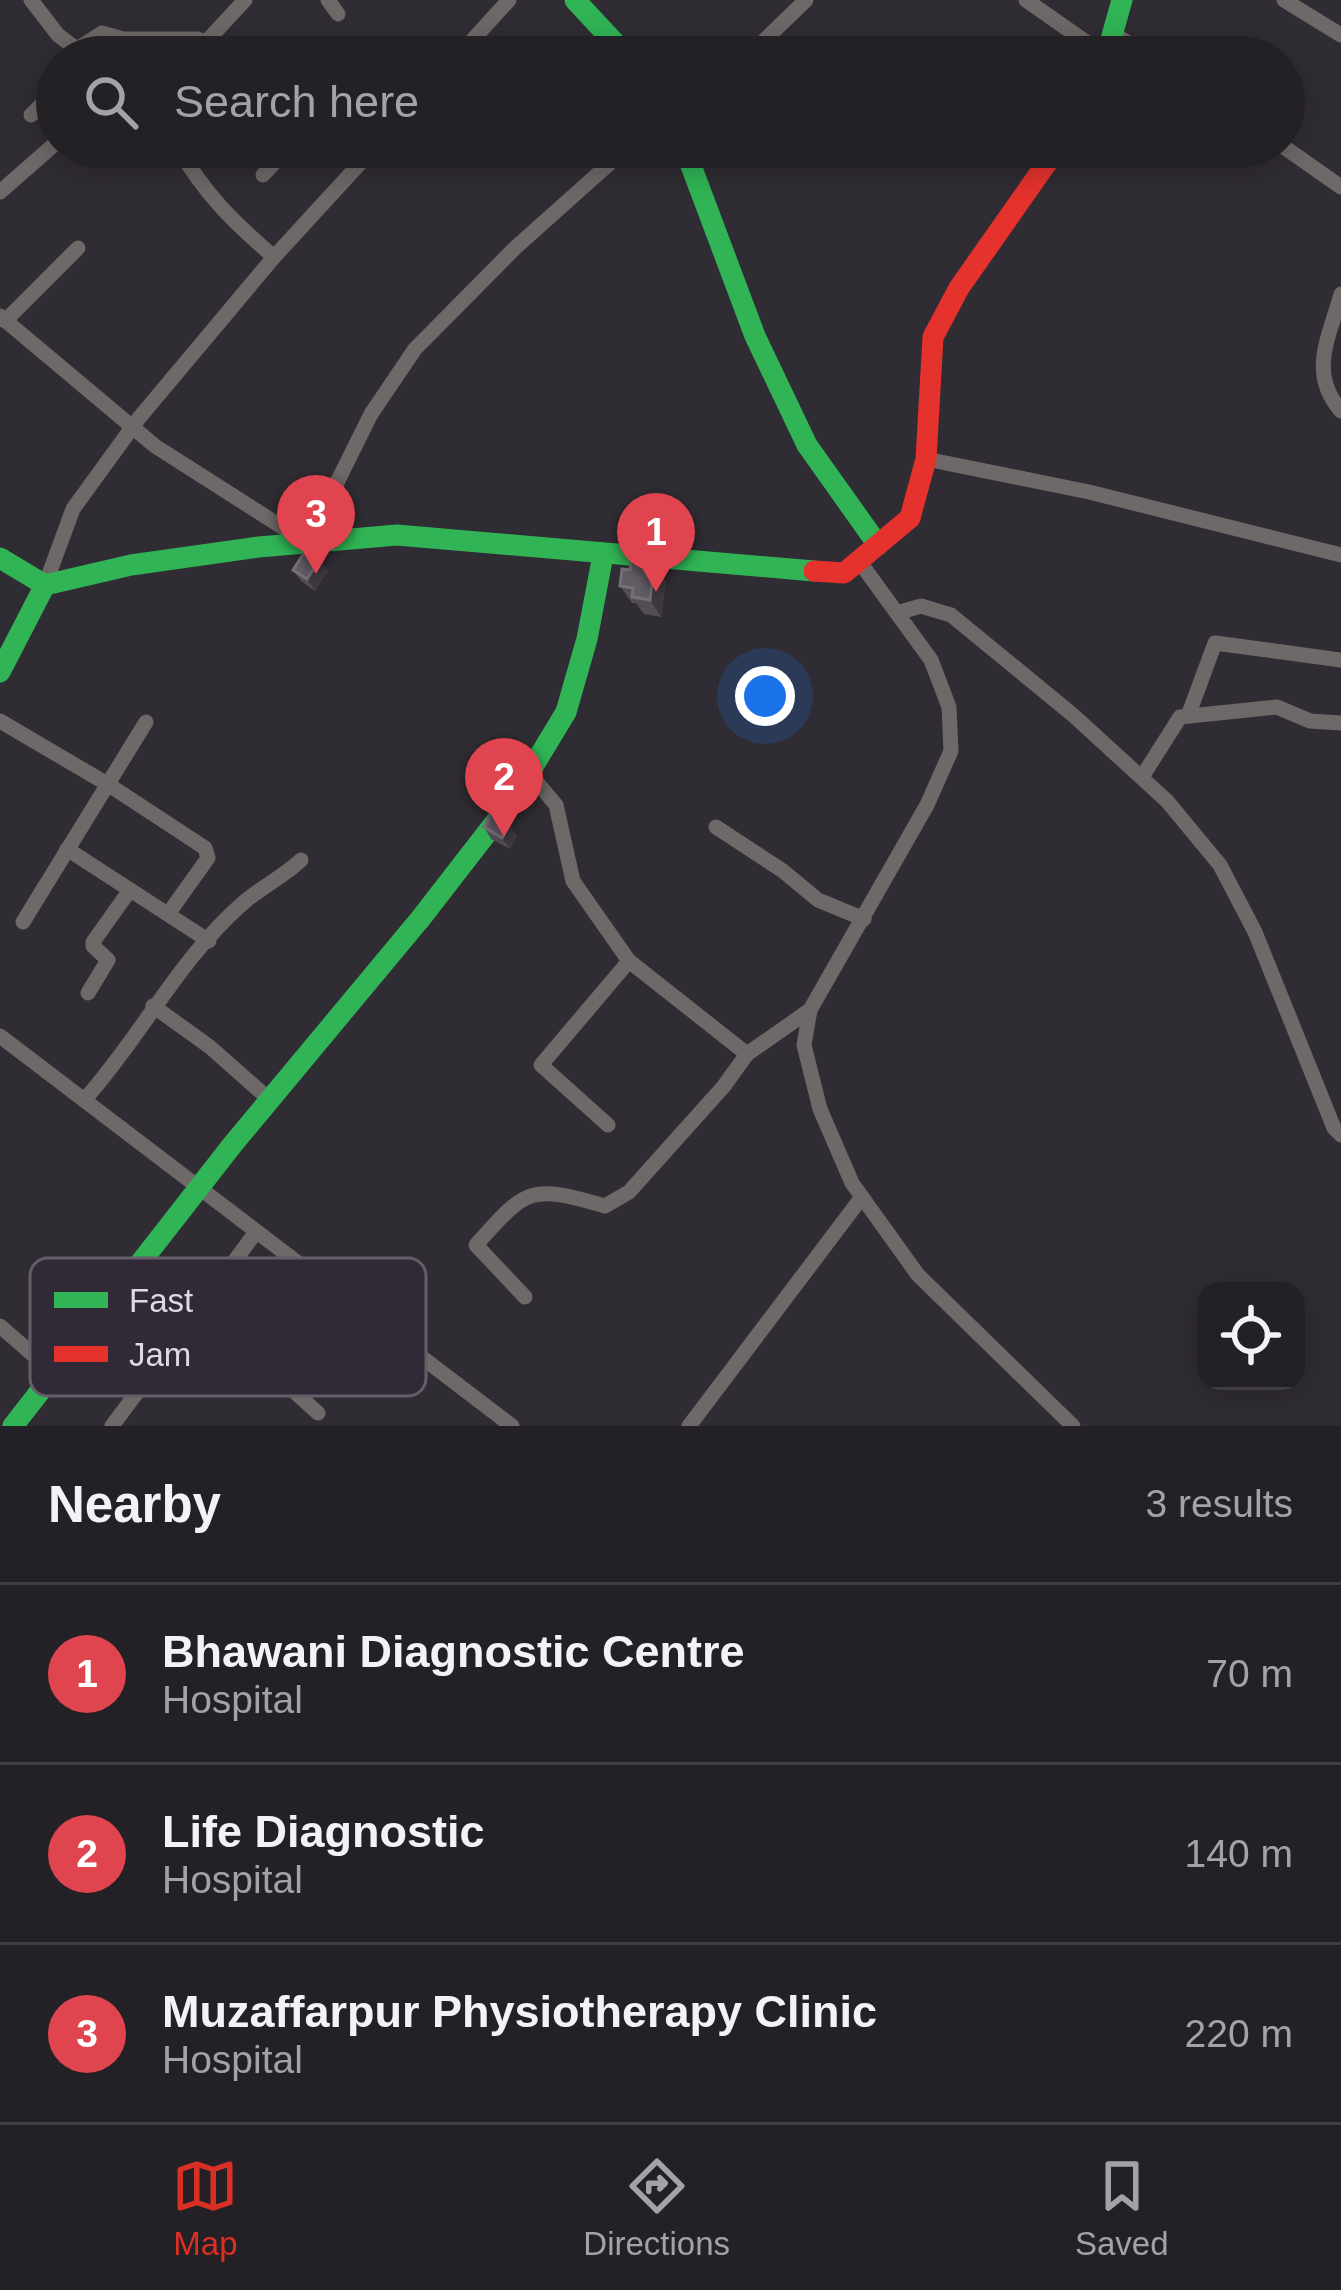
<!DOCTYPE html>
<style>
body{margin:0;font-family:Arial,sans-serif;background:#302e32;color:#f1f3f6}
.controls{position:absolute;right:36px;bottom:36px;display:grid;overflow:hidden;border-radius:24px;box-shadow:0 6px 30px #0003}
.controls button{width:108px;height:108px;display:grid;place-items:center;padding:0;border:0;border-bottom:3px solid #413e43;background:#242126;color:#f1f3f6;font:60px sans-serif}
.you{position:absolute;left:765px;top:696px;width:42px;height:42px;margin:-30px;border:9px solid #fff;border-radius:50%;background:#1a73e8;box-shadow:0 0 0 18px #1a73e833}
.badge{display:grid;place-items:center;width:78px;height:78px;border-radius:50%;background:#d93025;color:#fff;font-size:39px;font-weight:700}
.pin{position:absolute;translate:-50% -99px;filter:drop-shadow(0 3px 6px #0008)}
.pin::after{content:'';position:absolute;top:63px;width:42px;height:36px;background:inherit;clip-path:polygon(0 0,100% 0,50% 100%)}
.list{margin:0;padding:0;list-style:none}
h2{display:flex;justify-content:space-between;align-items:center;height:156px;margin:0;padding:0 48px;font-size:51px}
h2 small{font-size:39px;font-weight:400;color:#a3a3a7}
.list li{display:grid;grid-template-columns:78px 1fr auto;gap:36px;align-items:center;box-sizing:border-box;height:180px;padding:0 48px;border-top:3px solid #413e43}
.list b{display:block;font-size:45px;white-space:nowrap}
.list p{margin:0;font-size:39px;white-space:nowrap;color:#a3a3a7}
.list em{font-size:39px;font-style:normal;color:#a3a3a7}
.icon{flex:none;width:66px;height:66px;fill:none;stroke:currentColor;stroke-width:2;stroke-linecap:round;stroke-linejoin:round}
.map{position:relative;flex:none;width:1341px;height:1426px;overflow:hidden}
.search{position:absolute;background:#242126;box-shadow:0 6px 30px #0003;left:36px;right:36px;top:36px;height:132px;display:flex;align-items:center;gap:30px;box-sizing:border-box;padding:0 42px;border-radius:66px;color:#a3a3a7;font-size:45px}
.sheet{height:696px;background:#242126}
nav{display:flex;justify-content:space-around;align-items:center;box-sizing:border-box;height:168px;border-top:3px solid #413e43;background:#242126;font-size:33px;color:#a3a3a7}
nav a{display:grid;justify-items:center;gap:6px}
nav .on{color:#d93025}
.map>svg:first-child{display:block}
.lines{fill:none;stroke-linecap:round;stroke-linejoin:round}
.street{stroke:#6e6868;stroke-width:15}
.fast{stroke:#30b455;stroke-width:21}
.jam{stroke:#e5322d;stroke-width:21}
.wall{fill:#534d56}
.shaded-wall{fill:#3e3941}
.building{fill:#625c65;stroke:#757078;stroke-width:3}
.key{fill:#312936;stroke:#655e6a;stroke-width:3}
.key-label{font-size:33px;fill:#dfdae2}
</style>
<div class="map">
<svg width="1341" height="1426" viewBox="0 0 1341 1426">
<rect width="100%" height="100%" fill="#302c33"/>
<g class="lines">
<!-- street -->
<g class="street">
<polyline points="31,0 58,35 83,54"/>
<polyline points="328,0 338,14"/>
<polyline points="1026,0 1106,56"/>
<polyline points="1284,0 1341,35"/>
<polyline points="1115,35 1152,57"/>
<polyline points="207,41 245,0"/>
<polyline points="76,57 77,49 102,33 123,39 198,39 250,57"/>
<polyline points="457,57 509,0"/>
<polyline points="747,57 806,0"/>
<polyline points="31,115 57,90"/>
<path d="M177 147C207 196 231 220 274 257"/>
<polyline points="1284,147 1341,187"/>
<polyline points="263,175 289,147"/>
<polyline points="0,192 57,142"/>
<path d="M1341 294C1329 338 1308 373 1341 411"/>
<polyline points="0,316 155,446 307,543 371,414 415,349 515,248 628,147"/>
<polyline points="5,321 78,248"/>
<polyline points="926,459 1089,492 1341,555"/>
<polyline points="859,561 931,660 949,707 951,751 927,805 810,1010 804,1045 820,1109 852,1183 918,1275 1073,1426"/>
<polyline points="45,585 73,509 139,418 274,257 375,147"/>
<polyline points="900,612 921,606 951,615 1073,715 1167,801 1220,865 1255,932 1334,1128 1341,1135"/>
<polyline points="1188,716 1215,643 1341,660"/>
<polyline points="0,721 109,785 205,848 208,858 168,914"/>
<polyline points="530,774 556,805 573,881 629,961 747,1054"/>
<polyline points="1142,777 1180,717 1277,707 1310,721 1341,723"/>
<polyline points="716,827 783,871 818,900 864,919"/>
<polyline points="67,849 209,941"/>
<polyline points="23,922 146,722"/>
<polyline points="88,993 108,960 93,946 93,942 130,890"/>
<polyline points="153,1006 210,1047 270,1100"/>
<polyline points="0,1036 512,1426"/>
<path d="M85 1099C140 1038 179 959 242 904 260 888 283 877 301 860"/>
<polyline points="608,1125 541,1065 629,961"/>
<polyline points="220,1283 244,1346 318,1413"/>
<path d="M525 1297 476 1245C527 1188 529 1184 605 1206L629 1192 724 1086 747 1054 810 1010"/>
<polyline points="0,1326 54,1373"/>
<polyline points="112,1426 256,1232"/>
<polyline points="689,1426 862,1197"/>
</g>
<!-- fast -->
<g class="fast">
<polyline points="575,0 628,57"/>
<polyline points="1106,57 1122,0"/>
<polyline points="684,147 755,336 807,445 878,545"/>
<polyline points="0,558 45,585 131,565 259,547 397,535 814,571"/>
<polyline points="0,672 45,585"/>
<polyline points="13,1426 233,1144 421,918 514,798 566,712 587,639 603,555"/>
</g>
<!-- jam -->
<polyline class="jam" points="814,571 844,573 910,518 926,459 933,337 959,288 1058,147"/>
</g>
<!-- wall -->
<g class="wall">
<polygon points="320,559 328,571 315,591 301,581 293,570"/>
<polygon points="666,581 661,617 644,614 636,603 632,603 620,586"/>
<polygon points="509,825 517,836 510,849 491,839 484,827"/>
</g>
<!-- shaded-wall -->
<g class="shaded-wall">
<polygon points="320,559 328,571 315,591 307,579"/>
<polygon points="654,564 666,581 661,617 650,600"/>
<polygon points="509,825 517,836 510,849 502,838"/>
</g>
<!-- building -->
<g class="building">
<polygon points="306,550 320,559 307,579 293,570"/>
<polygon points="631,561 654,564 650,600 632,597 633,588 620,586 622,569 630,570"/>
<polygon points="491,814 509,825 502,838 484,827"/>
</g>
<!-- legend -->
<rect x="30" y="1258" width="396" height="138" rx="18" class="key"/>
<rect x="54" y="1292" width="54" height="16" fill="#30b455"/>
<rect x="54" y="1346" width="54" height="16" fill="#e5322d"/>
<g class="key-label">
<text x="129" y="1312">Fast</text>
<text x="129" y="1366">Jam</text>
</g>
</svg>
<div class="controls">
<button><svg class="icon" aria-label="locate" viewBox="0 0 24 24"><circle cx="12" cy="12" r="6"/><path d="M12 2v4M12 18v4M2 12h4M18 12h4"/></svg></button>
</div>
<div class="you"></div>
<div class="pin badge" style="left:656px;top:592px;background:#e0444e">1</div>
<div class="pin badge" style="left:504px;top:837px;background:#e0444e">2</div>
<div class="pin badge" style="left:316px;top:574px;background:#e0444e">3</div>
<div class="search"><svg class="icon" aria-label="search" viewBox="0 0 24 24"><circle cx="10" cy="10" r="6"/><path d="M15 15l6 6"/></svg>Search here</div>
</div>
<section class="sheet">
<h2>Nearby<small>3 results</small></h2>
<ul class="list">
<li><span class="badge" style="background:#e0444e">1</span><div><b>Bhawani Diagnostic Centre</b><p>Hospital</p></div><em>70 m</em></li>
<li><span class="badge" style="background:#e0444e">2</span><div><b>Life Diagnostic</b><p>Hospital</p></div><em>140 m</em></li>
<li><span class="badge" style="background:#e0444e">3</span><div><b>Muzaffarpur Physiotherapy Clinic</b><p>Hospital</p></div><em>220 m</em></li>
</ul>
</section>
<nav>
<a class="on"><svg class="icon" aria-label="map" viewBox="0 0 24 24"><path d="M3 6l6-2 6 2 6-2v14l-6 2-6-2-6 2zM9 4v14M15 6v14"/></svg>Map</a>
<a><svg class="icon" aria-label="directions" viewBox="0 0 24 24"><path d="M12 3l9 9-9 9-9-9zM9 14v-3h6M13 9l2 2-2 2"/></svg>Directions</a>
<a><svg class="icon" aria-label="saved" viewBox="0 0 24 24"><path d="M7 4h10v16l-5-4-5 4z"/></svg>Saved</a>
</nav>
